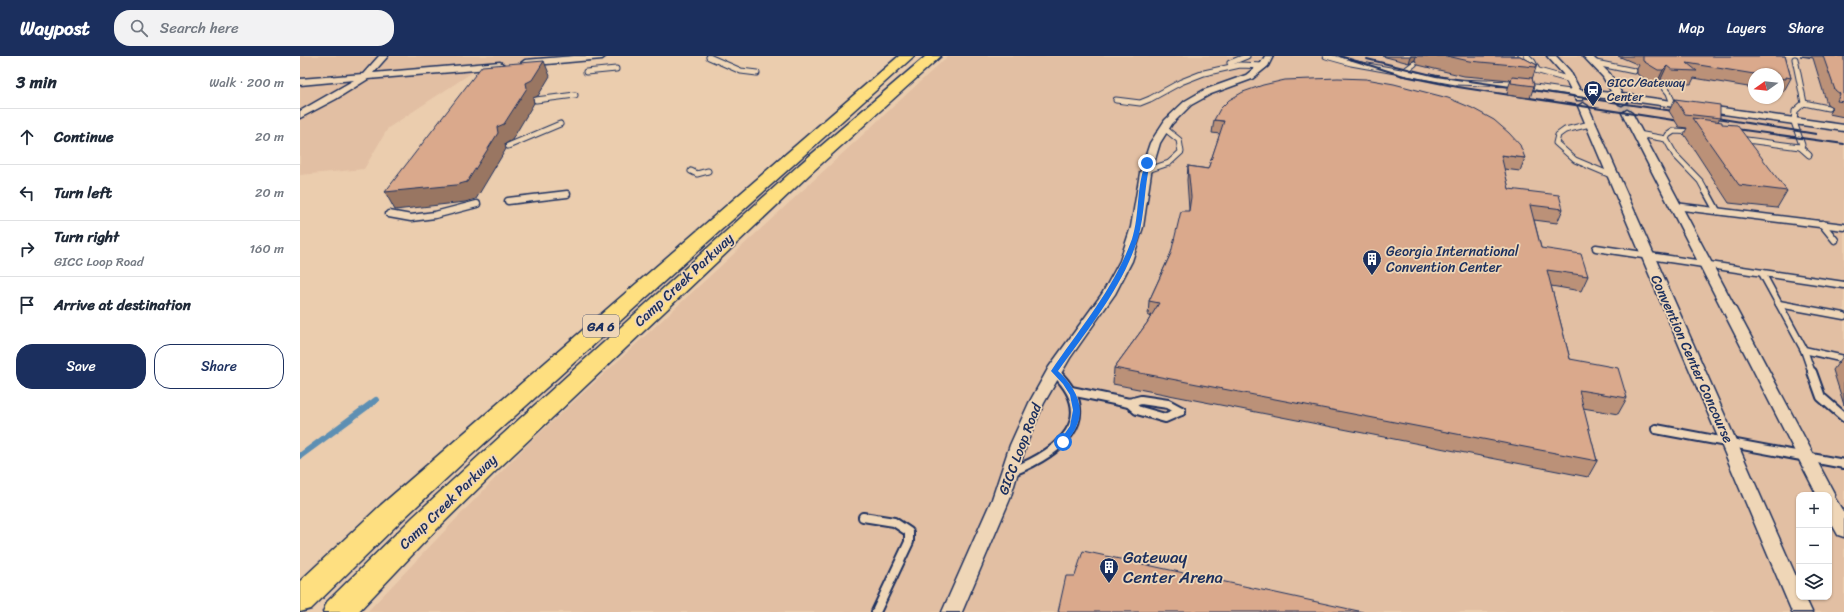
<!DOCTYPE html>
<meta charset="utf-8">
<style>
body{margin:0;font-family:Sriracha,sans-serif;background:#f2f2f3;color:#1f2937}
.controls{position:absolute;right:12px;bottom:12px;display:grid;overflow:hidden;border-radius:8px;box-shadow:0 1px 3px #0004}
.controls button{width:36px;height:36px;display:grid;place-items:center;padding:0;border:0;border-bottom:1px solid #e0e1e3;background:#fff;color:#1f2937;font:20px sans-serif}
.compass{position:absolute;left:1448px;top:12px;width:36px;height:36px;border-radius:50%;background:#fff;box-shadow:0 1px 3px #0004;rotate:255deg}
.stop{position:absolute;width:12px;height:12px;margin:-9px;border:3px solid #1a73e8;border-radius:50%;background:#fff}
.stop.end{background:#1a73e8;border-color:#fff;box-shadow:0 1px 4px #0008}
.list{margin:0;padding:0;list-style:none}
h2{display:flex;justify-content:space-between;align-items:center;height:52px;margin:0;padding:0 16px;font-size:17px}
h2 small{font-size:13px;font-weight:400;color:#747a83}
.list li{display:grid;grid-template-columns:26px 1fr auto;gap:12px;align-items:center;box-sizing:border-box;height:56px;padding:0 16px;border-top:1px solid #e0e1e3}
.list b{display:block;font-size:15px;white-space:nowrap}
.list p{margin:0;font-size:13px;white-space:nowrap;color:#747a83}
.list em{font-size:13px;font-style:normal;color:#747a83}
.actions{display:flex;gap:8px;padding:12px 16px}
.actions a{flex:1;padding:9px 0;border:1px solid #1b2f5e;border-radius:16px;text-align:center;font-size:14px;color:#1b2f5e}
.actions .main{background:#1b2f5e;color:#fff}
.icon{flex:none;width:22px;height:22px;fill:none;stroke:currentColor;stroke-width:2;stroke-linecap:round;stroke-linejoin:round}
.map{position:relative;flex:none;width:1544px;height:556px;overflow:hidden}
header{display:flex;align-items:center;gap:24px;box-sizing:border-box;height:56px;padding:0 20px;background:#1b2f5e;color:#fff}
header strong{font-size:19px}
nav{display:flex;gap:22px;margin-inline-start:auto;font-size:14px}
.search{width:280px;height:36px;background:#f2f2f3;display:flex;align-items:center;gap:10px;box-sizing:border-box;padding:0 14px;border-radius:16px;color:#747a83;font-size:15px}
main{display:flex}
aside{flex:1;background:#fff}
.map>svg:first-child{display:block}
.built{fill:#e2bfa3;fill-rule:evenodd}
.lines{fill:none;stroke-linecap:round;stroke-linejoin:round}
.stream{stroke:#5d8fb3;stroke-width:6}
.minor-tunnel{stroke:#c1ad9e;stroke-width:10;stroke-dasharray:10 5;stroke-linecap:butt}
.service-far2-casing{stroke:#1b2f5e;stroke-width:7}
.service-far1-casing{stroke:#1b2f5e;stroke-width:9}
.service-casing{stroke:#1b2f5e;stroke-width:12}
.minor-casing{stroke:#1b2f5e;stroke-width:3}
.primary-casing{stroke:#1b2f5e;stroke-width:3}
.service-far2{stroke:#efd6b7;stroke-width:5}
.service-far1{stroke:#efd6b7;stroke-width:6}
.service{stroke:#efd6b7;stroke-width:8}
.minor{fill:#efd6b7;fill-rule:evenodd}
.primary{fill:#fedf80;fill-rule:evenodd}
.rail{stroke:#1b2f5e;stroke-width:2}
.wall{fill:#bb9178;stroke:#1b2f5e}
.shaded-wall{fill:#997662;stroke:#1b2f5e}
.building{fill:#daa98c;stroke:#1b2f5e}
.route{fill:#1a73e8}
.labels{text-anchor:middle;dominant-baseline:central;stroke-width:3.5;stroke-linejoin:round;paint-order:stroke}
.far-poi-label{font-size:12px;fill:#1b2f5e;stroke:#efd6b7;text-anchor:start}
.shield{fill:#efd6b7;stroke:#5b6179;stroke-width:1}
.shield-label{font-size:13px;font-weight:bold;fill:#1b2f5e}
.poi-label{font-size:14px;fill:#1b2f5e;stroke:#efd6b7;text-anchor:start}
.street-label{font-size:14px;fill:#1b2f5e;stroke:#efd6b7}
.near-poi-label{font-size:17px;fill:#1b2f5e;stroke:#efd6b7;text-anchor:start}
</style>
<header>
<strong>Waypost</strong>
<div class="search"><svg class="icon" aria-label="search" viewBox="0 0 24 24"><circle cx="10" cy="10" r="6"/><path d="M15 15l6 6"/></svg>Search here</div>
<nav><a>Map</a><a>Layers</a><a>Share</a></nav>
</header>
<main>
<aside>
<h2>3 min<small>Walk · 200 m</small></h2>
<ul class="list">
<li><svg class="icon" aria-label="ahead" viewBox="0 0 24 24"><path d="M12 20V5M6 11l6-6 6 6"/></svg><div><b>Continue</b></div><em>20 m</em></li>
<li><svg class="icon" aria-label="left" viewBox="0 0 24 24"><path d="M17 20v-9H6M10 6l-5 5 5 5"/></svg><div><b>Turn left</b></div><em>20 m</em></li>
<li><svg class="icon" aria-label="right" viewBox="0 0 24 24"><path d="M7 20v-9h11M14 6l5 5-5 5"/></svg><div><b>Turn right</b><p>GICC Loop Road</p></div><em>160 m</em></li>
<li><svg class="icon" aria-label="arrive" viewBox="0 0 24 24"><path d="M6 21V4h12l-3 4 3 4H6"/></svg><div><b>Arrive at destination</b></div></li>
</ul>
<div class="actions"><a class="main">Save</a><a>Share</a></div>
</aside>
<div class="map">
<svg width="1544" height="556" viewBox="0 0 1544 556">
<rect width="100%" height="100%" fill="#ebcdae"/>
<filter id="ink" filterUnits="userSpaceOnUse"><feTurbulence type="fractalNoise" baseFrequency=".025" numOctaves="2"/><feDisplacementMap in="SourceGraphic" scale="8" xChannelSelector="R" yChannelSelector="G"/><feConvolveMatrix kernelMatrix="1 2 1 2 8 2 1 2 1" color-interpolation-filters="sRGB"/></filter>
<g filter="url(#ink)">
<!-- built -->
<g class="built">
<polygon points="0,0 292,0 182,10 88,72 64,113 0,119"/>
<path d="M648 0H1544V556H67L228 388ZM1454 18H1478V42H1454ZM1499 439H1529V541H1499Z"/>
</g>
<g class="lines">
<!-- stream -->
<polyline class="stream" points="0,400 76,344"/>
<!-- minor-tunnel -->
<polyline class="minor-tunnel" points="1323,49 1327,57"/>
<defs>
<g id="service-far2">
<polyline points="1026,0 1051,7 1156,26 1213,28 1277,37"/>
<polyline points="1227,0 1233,6 1237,14"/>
<polyline points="409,1 441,15 457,17"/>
<polyline points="1495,3 1504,47 1495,55 1494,66 1502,89 1500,91 1509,99"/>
<polyline points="930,7 947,0"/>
<polyline points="1296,7 1334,15"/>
<polyline points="1228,12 1271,24"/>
<polyline points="286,16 316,13"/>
<polyline points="1102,17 1114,8"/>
<polyline points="1361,27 1369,37 1373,48"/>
<polyline points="236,44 275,39"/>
<polyline points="816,44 840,47 850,43 881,26 904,17 940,9 964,10"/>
<polyline points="1504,47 1528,52"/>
<polyline points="1290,68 1265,74 1258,79 1256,87 1275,104 1313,120"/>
<polyline points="1395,76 1374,75 1368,79 1366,83 1375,99 1400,125 1406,136"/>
<polyline points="1338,78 1366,83"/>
<polyline points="1439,83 1500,91"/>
<polyline points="208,90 260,68"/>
<polyline points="391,115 397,118 408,115"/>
<polyline points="845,115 869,107 881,96 879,84 864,72"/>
</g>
<g id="service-far1">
<polyline points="1406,135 1417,155"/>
<polyline points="208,145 267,138"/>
<polyline points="1375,150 1544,171"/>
<polyline points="89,158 111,162 135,159 177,148"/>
<polyline points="1522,168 1535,184"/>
<polyline points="1296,192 1544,229"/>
<polyline points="1462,217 1504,294 1512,317"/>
<polyline points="1479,248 1544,260"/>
<polyline points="1504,294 1544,303"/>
<polyline points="754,315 756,317"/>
</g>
<g id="service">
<polyline points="1512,316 1521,341 1544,361"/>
<polyline points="771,335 829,347 841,344 868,348 881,355"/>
<polyline points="829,347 837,354 865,362 881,355"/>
<polyline points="1356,373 1544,408"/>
<path d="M711 416C758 397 804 364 755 316"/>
<polyline points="563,461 594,466 609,476 609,486 576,556"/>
</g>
<g id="minor">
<polygon points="79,0 88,0 73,17 200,6 204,9 200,12 68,23 36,43 0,62 0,55 54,24 0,29 0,23 63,18"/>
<polygon points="274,0 306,0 302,3 225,10 221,7 225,4"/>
<polygon points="965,0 973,0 968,10 952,23 911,38 891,49 872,68 860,87 851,117 843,171 832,205 815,238 770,302 744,347 726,389 710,443 662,556 642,556 692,443 710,389 729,347 749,311 802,238 820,205 831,171 840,117 850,87 865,64 885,45 904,34 946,19 961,7"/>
<polygon points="1247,0 1256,0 1270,15 1280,34 1312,37 1303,21 1283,0 1292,0 1310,18 1322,38 1544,69 1544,75 1325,44 1327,46 1322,49 1319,48 1315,43 1283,40 1282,44 1276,44 1263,18"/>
<polygon points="1283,47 1288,50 1499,527 1499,541 1505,541 1512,556 1492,556 1278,50"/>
<polygon points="1327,54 1332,57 1535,439 1534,441 1544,457 1544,481 1538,479 1529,463 1529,439 1517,439 1322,57"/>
</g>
<g id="primary">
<polygon points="599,0 614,0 166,404 101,465 11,553 0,556 0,525 81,449"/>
<polygon points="626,0 641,0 511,117 198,413 133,477 58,556 23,556 27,546 113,461 180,399 499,109"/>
</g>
</defs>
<!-- service-far2 casing -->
<use href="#service-far2" class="service-far2-casing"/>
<!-- service-far1 casing -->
<use href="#service-far1" class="service-far1-casing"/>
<!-- service casing -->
<use href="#service" class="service-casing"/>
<!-- minor casing -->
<use href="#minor" class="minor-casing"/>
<!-- primary casing -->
<use href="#primary" class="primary-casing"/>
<!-- service-far2 -->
<use href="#service-far2" class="service-far2"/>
<!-- service-far1 -->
<use href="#service-far1" class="service-far1"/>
<!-- service -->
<use href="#service" class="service"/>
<!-- minor -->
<use href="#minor" class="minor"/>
<!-- primary -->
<use href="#primary" class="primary"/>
<!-- rail -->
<g class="rail">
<polyline points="1040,0 1104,20 1158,31 1386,66"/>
<polyline points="1067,3 1136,20 1380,56"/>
<polyline points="1410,61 1516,78"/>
<polyline points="1429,72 1544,88"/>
</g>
</g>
<!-- wall -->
<g class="wall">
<polygon points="1082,0 1220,0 1237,9 1232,23 1234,30 1230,42 1207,39 1208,32 1211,24 1164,20 1118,9 1115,4 1109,7"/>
<polygon points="1318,0 1485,0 1491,22 1484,35 1480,35 1479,36 1478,36 1478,18 1454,18 1454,32 1394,22 1391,28 1366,27 1361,23 1357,27 1352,27 1337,18 1337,13 1339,9"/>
<polygon points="1500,0 1544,0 1544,61 1529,58 1532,51 1527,48 1513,2"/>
<polygon points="1375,43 1420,62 1418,65 1422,68 1487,135 1477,152 1429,147 1384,78 1387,72 1379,71 1369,55"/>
<polygon points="914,64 1225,102 1220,115 1204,113 1209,133 1263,153 1257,167 1234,164 1241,192 1288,220 1281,235 1251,230 1270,303 1327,342 1318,358 1283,352 1297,405 1288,421 813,328 814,312 847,267 851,260 848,260 849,245 871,197 889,155 889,153 887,124 888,110 908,113 920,78 912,77"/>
<polygon points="1544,299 1544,349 1533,314"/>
</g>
<!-- shaded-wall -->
<g class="shaded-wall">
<polygon points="1111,0 1116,0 1115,4 1109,7"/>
<polygon points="244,5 250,20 238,40 233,42 234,47 212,84 205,88 206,93 176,143 165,146 95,154 85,136 197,71 226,27"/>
<polygon points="1367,10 1361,23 1357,27 1363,14"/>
</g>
<!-- building -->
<g class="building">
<polygon points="1147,0 1220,0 1237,9 1236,11 1169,5"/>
<polygon points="1343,0 1485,0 1491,22 1486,21 1486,23 1478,22 1478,18 1454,18 1387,7 1397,15 1372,14 1367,10 1363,14 1358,14 1343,5"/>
<polygon points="1523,0 1544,0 1544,46 1537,45 1540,38 1535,34"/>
<polygon points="244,5 232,24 226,27 227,32 204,68 197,71 198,77 167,126 156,129 85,136 182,10"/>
<polygon points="1212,20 1232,22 1234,30 1211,27"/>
<polygon points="1038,22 1066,23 1094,28 1148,42 1172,52 1194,64 1209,77 1220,89 1225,102 1201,99 1209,133 1259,139 1263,153 1230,149 1241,192 1281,198 1288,220 1247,214 1270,303 1318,312 1327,342 1279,334 1297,405 814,312 847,267 859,247 849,245 871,197 881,155 889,155 891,141 888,110 908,113 924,65 914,64 920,53 929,44 943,36 963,29 985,24"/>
<polygon points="1375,43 1420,49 1420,62 1385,58"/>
<polygon points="1392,62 1422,66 1422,68 1437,69 1487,135 1439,129"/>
<polygon points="783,495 1063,556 758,556 766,520 775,520"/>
</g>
</g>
<!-- route -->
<path class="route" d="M846 106 850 107C844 132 845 158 838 182 823 231 788 273 758 315 773 329 787 350 776 371 774 377 769 382 765 387L763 388 759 386 770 370 773 354 770 339 763 328 751 315C780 272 814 233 832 183 840 158 836 130 846 106Z"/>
<!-- icons -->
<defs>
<symbol id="station-pin" viewBox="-11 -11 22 30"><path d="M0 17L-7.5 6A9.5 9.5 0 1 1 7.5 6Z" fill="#1b2f5e" stroke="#efd6b7"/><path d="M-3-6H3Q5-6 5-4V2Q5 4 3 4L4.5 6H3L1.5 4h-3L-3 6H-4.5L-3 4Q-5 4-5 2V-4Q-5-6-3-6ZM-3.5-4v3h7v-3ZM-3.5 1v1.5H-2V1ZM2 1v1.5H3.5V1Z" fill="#fff"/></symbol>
<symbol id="building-pin" viewBox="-11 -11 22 30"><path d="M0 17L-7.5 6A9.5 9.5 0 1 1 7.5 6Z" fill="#1b2f5e" stroke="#efd6b7"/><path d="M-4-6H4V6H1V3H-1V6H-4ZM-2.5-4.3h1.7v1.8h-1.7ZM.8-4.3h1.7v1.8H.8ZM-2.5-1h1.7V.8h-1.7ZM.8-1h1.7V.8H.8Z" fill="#fff"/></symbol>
</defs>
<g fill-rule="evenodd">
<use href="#station-pin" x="1282" y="23" width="22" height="30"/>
<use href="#building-pin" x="1061" y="192" width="22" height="30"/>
<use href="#building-pin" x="798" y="500" width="22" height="30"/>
</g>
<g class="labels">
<!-- far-poi labels -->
<g class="far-poi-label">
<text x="1307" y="27">GICC/Gateway<tspan x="1307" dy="14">Center</tspan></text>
</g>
<!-- shield labels -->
<rect class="shield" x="283" y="259" width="36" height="22" rx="3"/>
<g class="shield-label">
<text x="301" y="270">GA 6</text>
</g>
<!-- poi labels -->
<g class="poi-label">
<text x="1086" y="195">Georgia International<tspan x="1086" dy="16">Convention Center</tspan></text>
</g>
<!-- street labels -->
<g class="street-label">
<text transform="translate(384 224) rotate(-43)">Camp Creek Parkway</text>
<text transform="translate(1392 303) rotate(66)">Convention Center Concourse</text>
<text transform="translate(720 393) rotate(-69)">GICC Loop Road</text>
<text transform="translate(148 446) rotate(-44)">Camp Creek Parkway</text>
</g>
<!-- near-poi labels -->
<g class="near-poi-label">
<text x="823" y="501">Gateway<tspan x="823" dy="20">Center Arena</tspan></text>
</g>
</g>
</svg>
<div class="controls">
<button>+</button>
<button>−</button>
<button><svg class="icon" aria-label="layers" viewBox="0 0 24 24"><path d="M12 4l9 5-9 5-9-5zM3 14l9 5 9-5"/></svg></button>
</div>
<svg class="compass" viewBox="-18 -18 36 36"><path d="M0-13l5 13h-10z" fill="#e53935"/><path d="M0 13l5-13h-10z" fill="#747a83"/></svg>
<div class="stop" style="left:763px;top:386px"></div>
<div class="stop end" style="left:847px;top:107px"></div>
</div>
</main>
